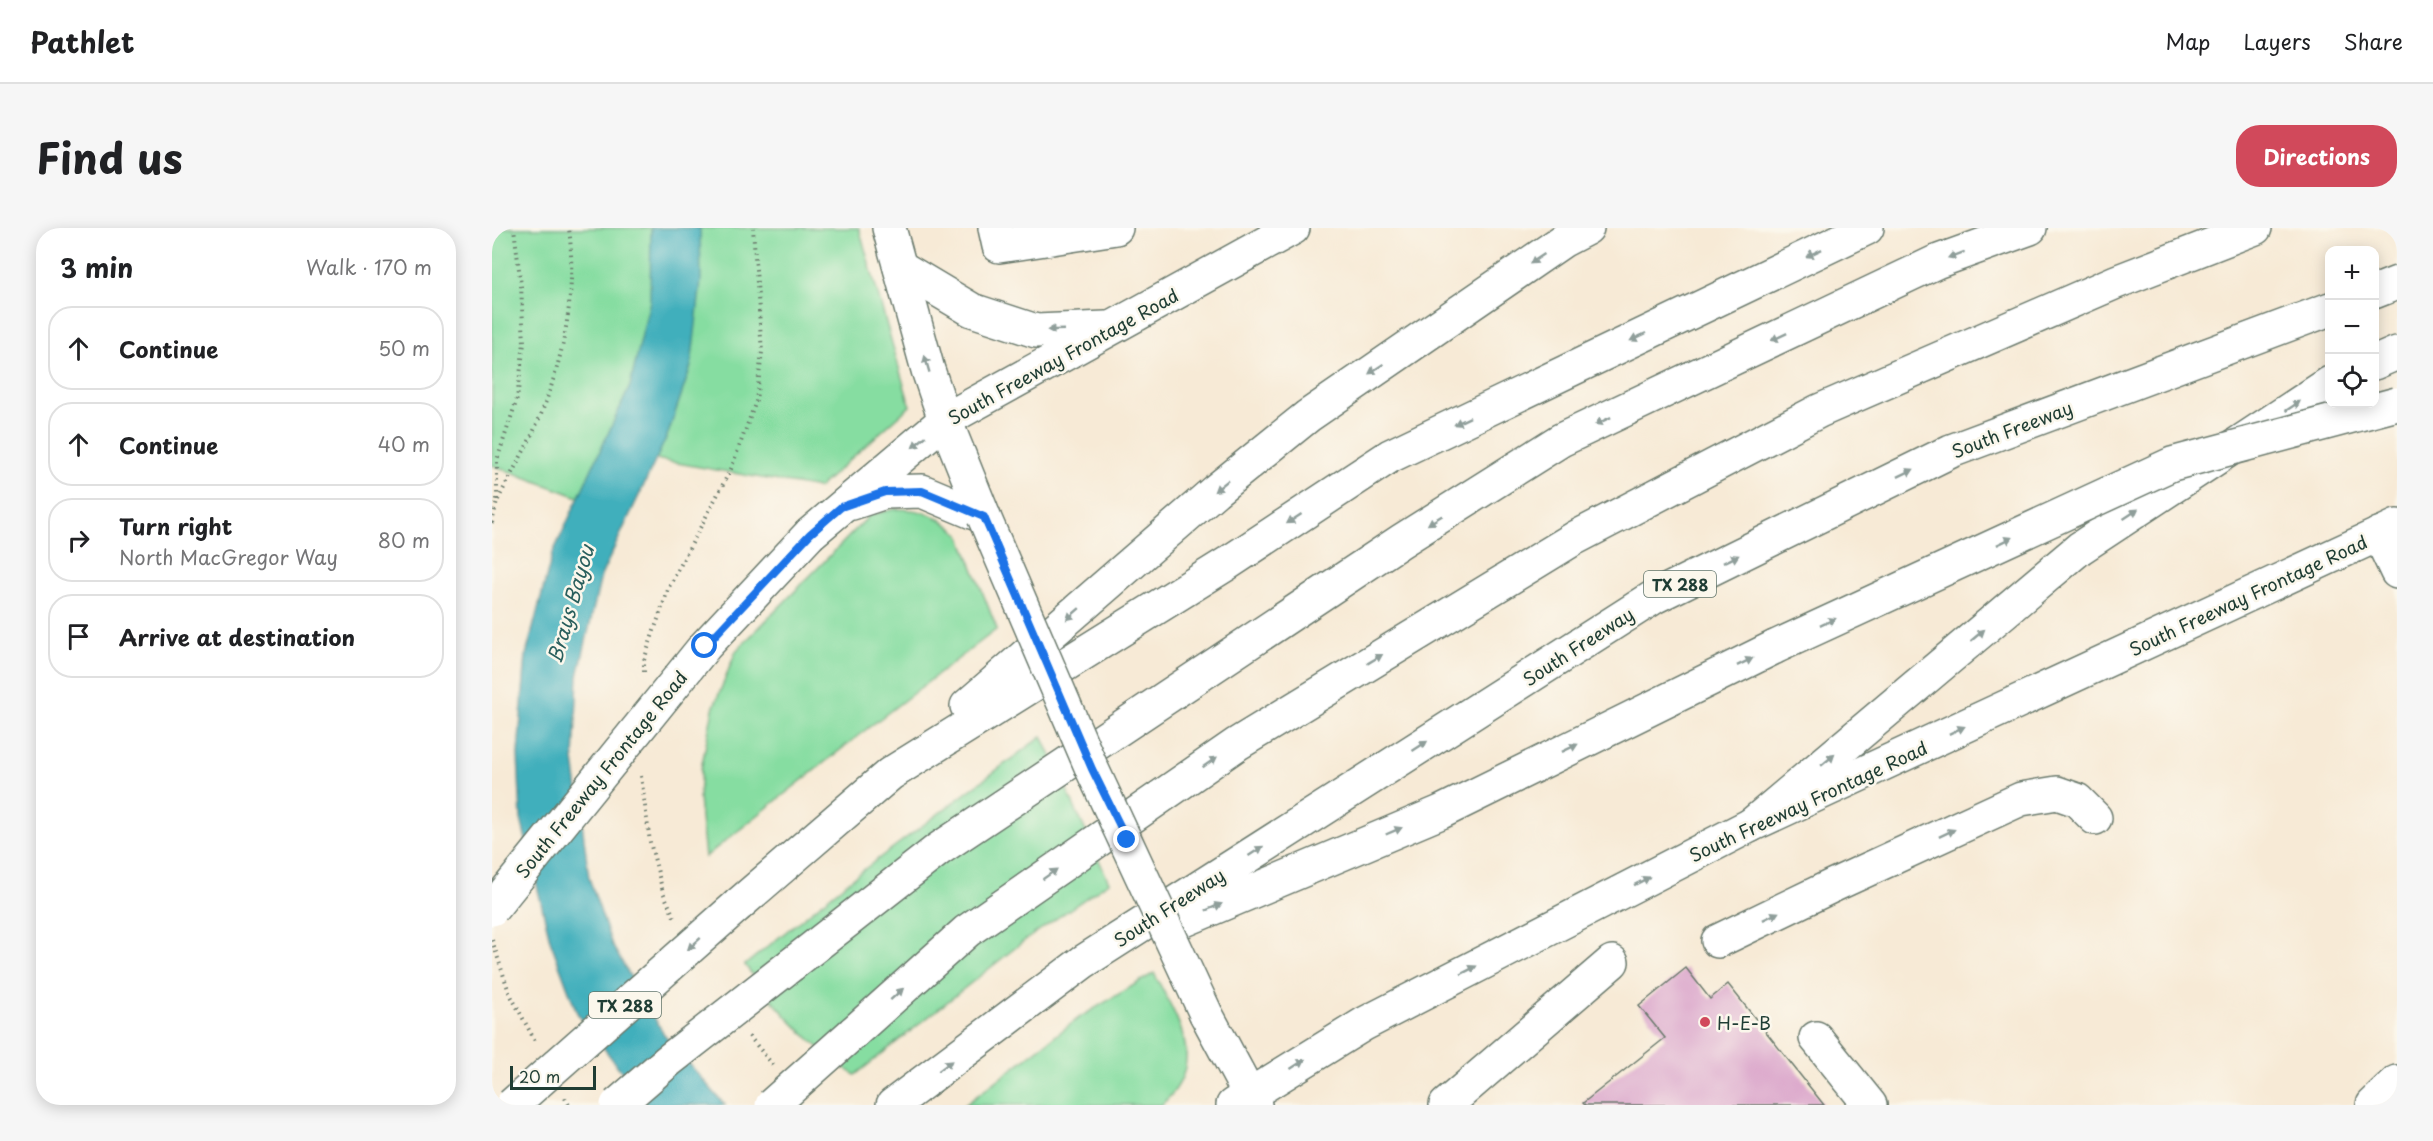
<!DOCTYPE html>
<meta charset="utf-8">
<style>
body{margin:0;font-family:"Playpen Sans",sans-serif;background:#f6f6f6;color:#202124}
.controls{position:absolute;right:18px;top:18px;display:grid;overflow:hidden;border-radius:12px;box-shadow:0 3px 15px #0003}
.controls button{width:54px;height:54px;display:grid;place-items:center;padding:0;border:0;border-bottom:2px solid #e0e0e0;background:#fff;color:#202124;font:30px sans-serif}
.scale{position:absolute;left:18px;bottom:15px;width:86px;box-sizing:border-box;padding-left:6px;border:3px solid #1f3d34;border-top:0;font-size:16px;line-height:21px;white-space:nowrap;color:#1f3d34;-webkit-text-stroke:4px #fbf7ec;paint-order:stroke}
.stop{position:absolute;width:18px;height:18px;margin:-14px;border:4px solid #1a73e8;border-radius:50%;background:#fff}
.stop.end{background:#1a73e8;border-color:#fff;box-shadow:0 2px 6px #0008}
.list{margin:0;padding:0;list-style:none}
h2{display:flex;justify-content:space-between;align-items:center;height:78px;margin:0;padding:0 24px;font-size:26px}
h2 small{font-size:20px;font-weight:400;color:#757577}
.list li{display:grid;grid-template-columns:39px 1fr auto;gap:18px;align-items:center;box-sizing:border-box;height:84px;margin:0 12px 12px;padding:0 12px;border:2px solid #e0e0e0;border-radius:24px}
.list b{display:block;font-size:22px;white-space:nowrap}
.list p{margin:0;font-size:20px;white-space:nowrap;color:#757577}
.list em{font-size:20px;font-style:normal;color:#757577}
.icon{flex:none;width:33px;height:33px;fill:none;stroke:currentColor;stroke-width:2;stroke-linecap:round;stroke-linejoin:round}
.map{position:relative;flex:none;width:1905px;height:877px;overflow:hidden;border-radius:24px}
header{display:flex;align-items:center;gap:36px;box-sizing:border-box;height:84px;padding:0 30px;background:#fff;border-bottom:2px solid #e0e0e0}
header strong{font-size:28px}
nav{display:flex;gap:33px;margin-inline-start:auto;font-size:21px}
.intro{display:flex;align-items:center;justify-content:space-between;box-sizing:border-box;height:144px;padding:0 36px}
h1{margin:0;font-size:42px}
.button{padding:15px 27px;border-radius:24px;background:#d1495b;color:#fff;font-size:21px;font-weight:700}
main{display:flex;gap:36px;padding:0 36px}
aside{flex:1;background:#fff;border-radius:24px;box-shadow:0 3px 15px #0003}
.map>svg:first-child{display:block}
.green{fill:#86dda1;stroke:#528d6a;stroke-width:1.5}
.water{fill:#40afbc;stroke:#307678;stroke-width:1.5}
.building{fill:#daa4ca}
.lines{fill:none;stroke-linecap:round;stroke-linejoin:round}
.minor-casing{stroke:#6b7a6d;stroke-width:36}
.major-casing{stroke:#6b7a6d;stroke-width:36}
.highway-casing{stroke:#6b7a6d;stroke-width:36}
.path{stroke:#6b7a6d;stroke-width:4;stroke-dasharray:1.5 4.5;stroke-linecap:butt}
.minor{stroke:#fff;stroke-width:33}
.major{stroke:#fff;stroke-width:33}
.highway{stroke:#fff;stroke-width:33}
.major-bridge-casing{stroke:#6b7a6d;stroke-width:36;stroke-linecap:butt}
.highway-bridge-casing{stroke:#6b7a6d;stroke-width:36;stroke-linecap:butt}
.major-bridge{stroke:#fff;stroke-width:33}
.highway-bridge{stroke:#fff;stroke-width:33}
.oneway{fill:#8f9e9a}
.route{stroke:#1a73e8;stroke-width:8}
.poi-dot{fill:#d1495b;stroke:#fbf7ec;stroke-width:2}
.labels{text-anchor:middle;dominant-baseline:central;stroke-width:5;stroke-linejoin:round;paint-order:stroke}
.shield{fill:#fbf7ec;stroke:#61756b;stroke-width:1.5}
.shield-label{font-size:16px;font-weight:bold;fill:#1f3d34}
.street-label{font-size:18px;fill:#1f3d34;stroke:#fbf7ec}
.poi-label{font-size:18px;fill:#1f3d34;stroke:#fbf7ec;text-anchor:start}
.water-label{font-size:20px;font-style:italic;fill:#295f5d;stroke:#fbf7ec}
</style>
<header>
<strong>Pathlet</strong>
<nav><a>Map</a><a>Layers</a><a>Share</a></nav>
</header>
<div class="intro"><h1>Find us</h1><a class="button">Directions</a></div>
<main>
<aside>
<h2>3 min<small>Walk · 170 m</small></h2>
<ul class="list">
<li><svg class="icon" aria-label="ahead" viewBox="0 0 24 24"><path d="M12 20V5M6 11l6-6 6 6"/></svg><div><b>Continue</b></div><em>50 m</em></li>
<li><svg class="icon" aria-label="ahead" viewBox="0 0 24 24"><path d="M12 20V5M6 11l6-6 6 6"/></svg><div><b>Continue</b></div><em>40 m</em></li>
<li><svg class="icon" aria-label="right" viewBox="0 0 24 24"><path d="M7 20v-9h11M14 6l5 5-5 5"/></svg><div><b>Turn right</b><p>North MacGregor Way</p></div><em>80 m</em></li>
<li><svg class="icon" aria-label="arrive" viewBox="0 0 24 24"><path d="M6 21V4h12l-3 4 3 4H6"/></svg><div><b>Arrive at destination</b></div></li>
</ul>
</aside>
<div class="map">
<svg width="1905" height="877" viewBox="0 0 1905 877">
<rect width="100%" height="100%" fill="#fbf7ec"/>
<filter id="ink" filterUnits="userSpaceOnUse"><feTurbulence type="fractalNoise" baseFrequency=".0167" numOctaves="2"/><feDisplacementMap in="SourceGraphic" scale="12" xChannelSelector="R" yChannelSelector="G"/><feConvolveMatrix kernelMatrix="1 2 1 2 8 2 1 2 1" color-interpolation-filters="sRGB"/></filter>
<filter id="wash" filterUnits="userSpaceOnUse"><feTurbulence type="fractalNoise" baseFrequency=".008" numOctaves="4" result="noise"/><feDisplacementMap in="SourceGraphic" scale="24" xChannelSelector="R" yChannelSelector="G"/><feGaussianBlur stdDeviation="1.35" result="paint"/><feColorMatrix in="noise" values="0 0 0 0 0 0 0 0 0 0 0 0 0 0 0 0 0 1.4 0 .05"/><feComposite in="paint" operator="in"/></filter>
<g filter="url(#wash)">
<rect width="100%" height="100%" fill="#f7ead6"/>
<!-- green -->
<g class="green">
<polygon points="0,0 367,0 418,178 326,260 146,228 116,280 0,237"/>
<path d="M403 281C429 280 450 288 468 307L505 401 376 500 213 629 207 570 209 541 221 481 244 423 378 287Z"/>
<path d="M550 508 617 654 532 713 363 847C318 817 284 781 253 737L358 652Z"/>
<path d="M662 745C684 789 718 836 669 877H473L588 789Z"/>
</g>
<!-- water -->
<polygon class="water" points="159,0 208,0 209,53 199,138 176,206 109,348 86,448 82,531 97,650 120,717 173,808 233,877 155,877 85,785 58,712 29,591 26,526 34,427 60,327 138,158 158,73"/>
<g id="blocks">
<!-- building -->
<polygon class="building" points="1194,740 1218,771 1236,756 1332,877 1093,877 1091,875 1173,810 1147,778"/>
</g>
</g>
<g filter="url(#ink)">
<use href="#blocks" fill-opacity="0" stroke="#6b7a6d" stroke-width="1.5"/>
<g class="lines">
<defs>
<g id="minor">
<polyline points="503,0 507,18 624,0"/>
<polyline points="1887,306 1905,344"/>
<polyline points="1226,713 1342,657 1529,571 1565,565 1585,572 1603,590"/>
<polyline points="1324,810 1378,877"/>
<polyline points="954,877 1120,734"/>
<polyline points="1881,877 1905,854"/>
</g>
<g id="major">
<polyline points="397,0 436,142 453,192 492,289"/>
<polyline points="408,39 480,82 544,103 614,100"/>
<polyline points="360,275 393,264 430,263 492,289"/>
<polyline points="318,306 453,192 801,0"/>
<polyline points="714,786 763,877"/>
<polyline points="741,877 872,796 1259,597 1905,298"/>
</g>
<g id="highway">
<polyline points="1882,64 1905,55"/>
<polyline points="1882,135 1905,125"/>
<polyline points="475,478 723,263 816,188 1072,12 1095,0"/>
<polyline points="1259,597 1588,320 1838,155"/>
<polyline points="246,677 398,546 736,335 898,228 1375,0"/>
<polyline points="676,699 949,584 1283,419"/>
<polyline points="299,737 447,621 909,313 1069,212 1444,34 1538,0"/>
<polyline points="361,805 475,703 745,516 1083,310 1327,183 1624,54 1763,0"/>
<polyline points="401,877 591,734 1162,369 1459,223 1838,81"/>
</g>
</defs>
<!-- minor casing -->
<use href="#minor" class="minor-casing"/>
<!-- major casing -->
<use href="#major" class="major-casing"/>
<!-- highway casing -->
<use href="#highway" class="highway-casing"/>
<!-- path -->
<g class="path">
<path d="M6 272C18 247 33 223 44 198 71 136 85 68 77 0"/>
<polyline points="0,295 5,273 5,232 25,171 32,115 29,58 22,0"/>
<polyline points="152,444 152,432 177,359 239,241 264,173 270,124 261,0"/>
<polyline points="149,548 158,614 171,664 183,691"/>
<polyline points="0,712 17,764 44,815"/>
<polyline points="257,808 281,837"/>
<polyline points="73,870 77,877"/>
</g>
<!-- minor -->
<use href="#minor" class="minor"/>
<!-- major -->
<use href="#major" class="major"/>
<!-- highway -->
<use href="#highway" class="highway"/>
<defs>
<g id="major-bridge">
<polyline points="492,289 600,541 714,786"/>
<polyline points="0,681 213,418 318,306"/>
</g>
<g id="highway-bridge">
<polyline points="1283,419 1680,236 1905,176"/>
<polyline points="20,877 246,677"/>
<polyline points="125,877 176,833 299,737"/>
<polyline points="280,877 361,805"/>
</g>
</defs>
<!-- major-bridge casing -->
<use href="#major-bridge" class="major-bridge-casing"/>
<!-- highway-bridge casing -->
<use href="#highway-bridge" class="highway-bridge-casing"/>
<!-- major-bridge -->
<use href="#major-bridge" class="major-bridge"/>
<!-- highway-bridge -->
<use href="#highway-bridge" class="highway-bridge"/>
</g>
<!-- one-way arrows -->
<defs><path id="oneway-solid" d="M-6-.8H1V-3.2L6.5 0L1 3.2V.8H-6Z" transform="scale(1.5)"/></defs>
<g class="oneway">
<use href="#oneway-solid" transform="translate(1322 25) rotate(154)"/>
<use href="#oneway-solid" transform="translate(1464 27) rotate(160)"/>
<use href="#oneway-solid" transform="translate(1045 31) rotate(146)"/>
<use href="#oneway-solid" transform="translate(564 102) rotate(178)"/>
<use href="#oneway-solid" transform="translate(1146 109) rotate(154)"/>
<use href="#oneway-solid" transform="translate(1287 109) rotate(155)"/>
<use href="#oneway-solid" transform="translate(435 136) rotate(-106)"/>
<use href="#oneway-solid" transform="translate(884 141) rotate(146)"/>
<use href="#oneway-solid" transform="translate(1801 178) rotate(-34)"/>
<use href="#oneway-solid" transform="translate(970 193) rotate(154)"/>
<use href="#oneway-solid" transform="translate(1111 193) rotate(155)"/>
<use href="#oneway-solid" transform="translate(427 214) rotate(140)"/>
<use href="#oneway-solid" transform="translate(1414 245) rotate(-26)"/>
<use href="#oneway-solid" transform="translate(729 258) rotate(141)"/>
<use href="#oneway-solid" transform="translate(1639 286) rotate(-34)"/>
<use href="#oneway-solid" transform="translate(802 291) rotate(147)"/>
<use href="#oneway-solid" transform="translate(943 292) rotate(148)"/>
<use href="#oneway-solid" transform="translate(1513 313) rotate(-25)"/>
<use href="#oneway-solid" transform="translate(1239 331) rotate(-26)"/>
<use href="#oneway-solid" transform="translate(581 386) rotate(139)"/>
<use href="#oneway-solid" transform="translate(1336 394) rotate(-25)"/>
<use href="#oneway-solid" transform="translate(1486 407) rotate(-40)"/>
<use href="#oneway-solid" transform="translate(883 431) rotate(-31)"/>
<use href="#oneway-solid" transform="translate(1253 434) rotate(-26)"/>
<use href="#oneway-solid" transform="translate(1465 502) rotate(-25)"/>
<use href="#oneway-solid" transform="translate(928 518) rotate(-33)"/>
<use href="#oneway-solid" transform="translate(1078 520) rotate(-26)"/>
<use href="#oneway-solid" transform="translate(1336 532) rotate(-40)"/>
<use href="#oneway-solid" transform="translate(718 534) rotate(-35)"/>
<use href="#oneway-solid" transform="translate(902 603) rotate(-23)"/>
<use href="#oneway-solid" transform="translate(1455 605) rotate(-25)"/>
<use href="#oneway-solid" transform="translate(764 623) rotate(-33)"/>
<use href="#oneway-solid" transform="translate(558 646) rotate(-35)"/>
<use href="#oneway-solid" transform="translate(1150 653) rotate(-27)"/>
<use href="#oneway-solid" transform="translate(722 679) rotate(-23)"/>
<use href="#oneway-solid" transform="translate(1279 688) rotate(-26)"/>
<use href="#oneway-solid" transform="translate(202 716) rotate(138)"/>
<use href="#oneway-solid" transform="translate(977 742) rotate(-27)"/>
<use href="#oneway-solid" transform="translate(405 766) rotate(-42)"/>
<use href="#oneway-solid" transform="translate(806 836) rotate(-33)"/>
<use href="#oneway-solid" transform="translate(453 838) rotate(-37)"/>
</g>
</g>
<g class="lines" filter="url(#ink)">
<!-- route -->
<polyline class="route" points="213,418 318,306 349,279 393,264 430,263 492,289 600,541 635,612"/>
</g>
<!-- markers -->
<circle class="poi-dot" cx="1213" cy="794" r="6"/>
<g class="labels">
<!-- shield labels -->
<g class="shield">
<rect x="1152" y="343" width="72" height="26" rx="4.5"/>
<rect x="97" y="764" width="72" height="26" rx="4.5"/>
</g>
<g class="shield-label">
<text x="1188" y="356">TX 288</text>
<text x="133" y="777">TX 288</text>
</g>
<!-- street labels -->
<g class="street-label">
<text transform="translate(571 128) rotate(-29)">South Freeway Frontage Road</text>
<text transform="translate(1520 201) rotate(-21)">South Freeway</text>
<text transform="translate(1756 367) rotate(-25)">South Freeway Frontage Road</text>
<text transform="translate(1086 418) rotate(-33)">South Freeway</text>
<text transform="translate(109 546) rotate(-51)">South Freeway Frontage Road</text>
<text transform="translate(1316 573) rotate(-25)">South Freeway Frontage Road</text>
<text transform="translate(677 679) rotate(-33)">South Freeway</text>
</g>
<!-- poi labels -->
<g class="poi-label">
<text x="1225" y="794">H-E-B</text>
</g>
<!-- water labels -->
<g class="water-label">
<text transform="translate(78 376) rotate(-74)">Brays Bayou</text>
</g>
</g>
</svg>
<div class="controls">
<button>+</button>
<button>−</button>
<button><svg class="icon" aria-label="locate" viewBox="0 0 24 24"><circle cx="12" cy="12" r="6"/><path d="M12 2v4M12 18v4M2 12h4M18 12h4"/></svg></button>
</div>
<div class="scale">20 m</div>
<div class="stop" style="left:213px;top:418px"></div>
<div class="stop end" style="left:635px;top:612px"></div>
</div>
</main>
